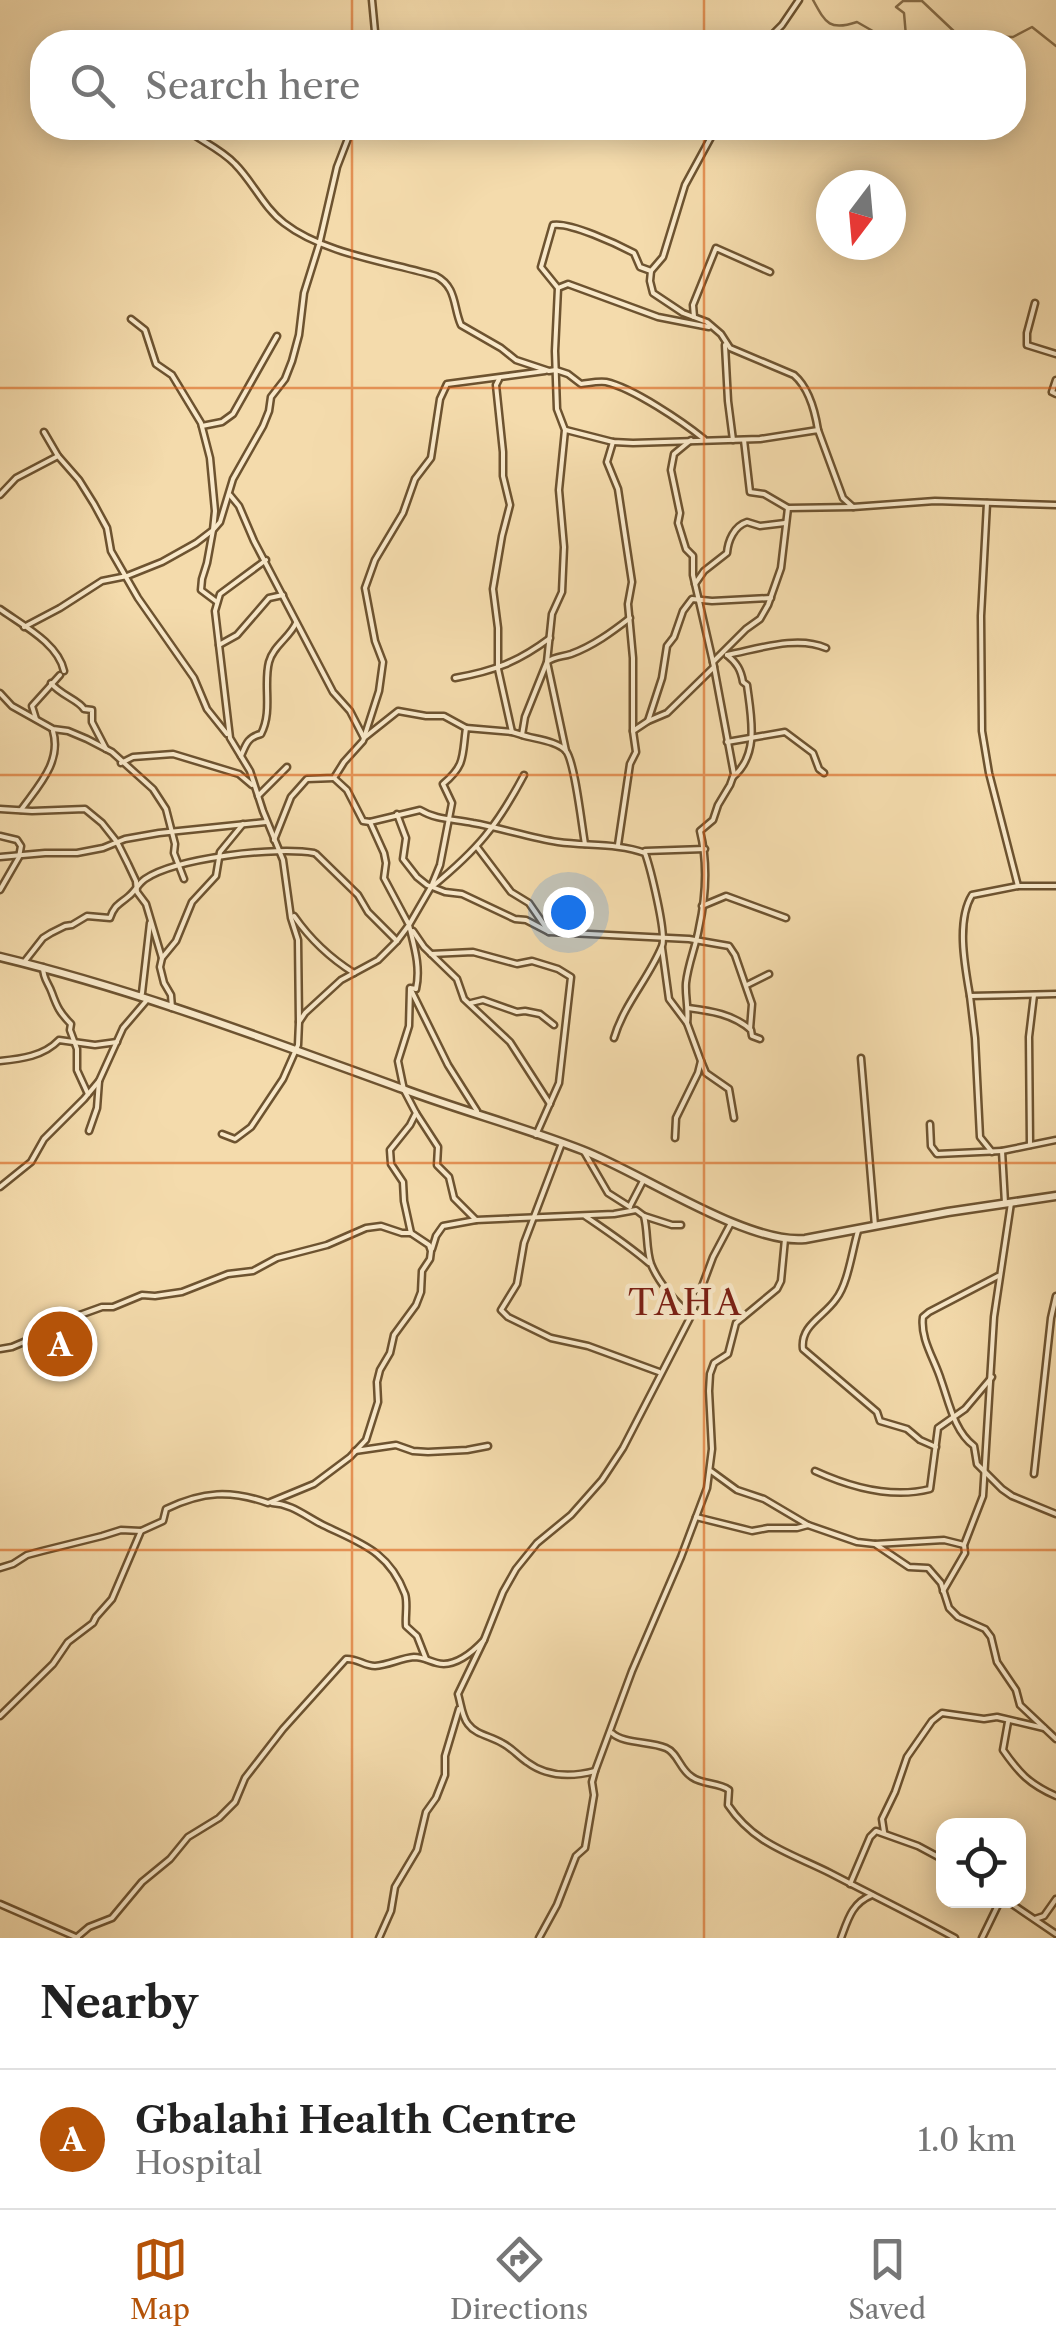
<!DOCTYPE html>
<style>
body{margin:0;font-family:"Libre Caslon Text",serif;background:#f2f2f2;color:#222}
.controls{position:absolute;right:30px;bottom:30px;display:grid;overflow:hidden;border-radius:20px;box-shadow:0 5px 25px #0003}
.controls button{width:90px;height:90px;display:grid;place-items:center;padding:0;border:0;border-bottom:2px solid #e0e0e0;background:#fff;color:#222;font:50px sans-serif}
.compass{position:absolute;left:816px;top:170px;width:90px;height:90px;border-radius:50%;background:#fff;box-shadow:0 5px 25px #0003;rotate:196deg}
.you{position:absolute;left:568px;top:912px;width:35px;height:35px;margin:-25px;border:8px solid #fff;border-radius:50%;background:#1a73e8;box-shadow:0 0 0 15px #1a73e833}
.badge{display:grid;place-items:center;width:65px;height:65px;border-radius:50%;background:#b45309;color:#fff;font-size:32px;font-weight:700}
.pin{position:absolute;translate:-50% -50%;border:5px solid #fff;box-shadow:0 2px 10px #0006}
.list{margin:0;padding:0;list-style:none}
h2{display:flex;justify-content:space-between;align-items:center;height:130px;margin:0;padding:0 40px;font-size:42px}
h2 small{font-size:32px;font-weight:400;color:#767676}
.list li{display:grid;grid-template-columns:65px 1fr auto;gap:30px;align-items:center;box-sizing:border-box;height:140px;padding:0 40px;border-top:2px solid #e0e0e0}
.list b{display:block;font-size:38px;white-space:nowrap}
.list p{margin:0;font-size:32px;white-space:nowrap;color:#767676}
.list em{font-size:32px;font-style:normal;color:#767676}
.icon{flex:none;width:55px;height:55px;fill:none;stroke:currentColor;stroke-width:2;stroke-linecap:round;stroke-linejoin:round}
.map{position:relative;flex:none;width:1056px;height:1938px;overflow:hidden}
.search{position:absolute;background:#fff;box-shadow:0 5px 25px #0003;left:30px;right:30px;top:30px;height:110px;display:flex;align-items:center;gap:25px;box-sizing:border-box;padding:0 35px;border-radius:40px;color:#767676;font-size:38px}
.sheet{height:270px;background:#fff}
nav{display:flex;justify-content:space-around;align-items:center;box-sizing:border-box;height:140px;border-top:2px solid #e0e0e0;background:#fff;font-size:28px;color:#767676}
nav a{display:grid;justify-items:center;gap:5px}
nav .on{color:#b45309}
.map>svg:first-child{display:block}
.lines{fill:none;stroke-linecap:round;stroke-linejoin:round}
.stream{stroke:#876d48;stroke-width:2.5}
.minor-casing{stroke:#6d5330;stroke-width:9}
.tertiary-casing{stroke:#6d5330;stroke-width:11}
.minor{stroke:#f8e8c9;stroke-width:4}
.tertiary{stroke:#f8e8c9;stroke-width:6}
.grid{fill:none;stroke:#d7540c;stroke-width:2.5;stroke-opacity:0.55}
.labels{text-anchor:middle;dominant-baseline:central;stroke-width:9;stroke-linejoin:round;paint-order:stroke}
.quarter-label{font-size:35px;letter-spacing:2.5px;fill:#7a1f14;stroke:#f8e8c9}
</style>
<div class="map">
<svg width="1056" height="1938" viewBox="0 0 1056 1938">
<rect width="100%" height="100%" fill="#f4dbac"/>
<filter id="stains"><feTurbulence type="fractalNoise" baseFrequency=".002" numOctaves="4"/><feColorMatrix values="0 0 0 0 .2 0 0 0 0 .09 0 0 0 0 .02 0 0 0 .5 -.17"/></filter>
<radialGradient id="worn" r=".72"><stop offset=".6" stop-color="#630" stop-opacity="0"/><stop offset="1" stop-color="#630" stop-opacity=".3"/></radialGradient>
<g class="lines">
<!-- stream -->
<g class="stream">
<path d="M813 0C826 24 830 31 857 22L892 42"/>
<polyline points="895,42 901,41 906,36 904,13 896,7 903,1 922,1 959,36 1013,37 1032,27 1056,46"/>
</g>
<defs>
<g id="minor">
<polyline points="372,0 376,42"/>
<polyline points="765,42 782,25 799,0"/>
<path d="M716 128 685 185 663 257 651 271 650 281 653 293 683 313 707 322 721 334 730 348 794 375C809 388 815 411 818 430"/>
<path d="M185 129C201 141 221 149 235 164 253 182 264 208 284 223 324 254 389 262 436 276 457 287 453 307 461 325L501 348 516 360 549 371 556 370 568 374 581 384C590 383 597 381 606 382 633 388 683 422 704 439"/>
<polyline points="558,288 568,284 658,317 709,327"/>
<polyline points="1035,303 1027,333 1027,345 1056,354"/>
<polyline points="694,317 693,305 716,248 770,272"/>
<polyline points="725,345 728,401 733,440"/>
<polyline points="499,379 496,385 503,452 503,476 510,505 502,536 493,589 498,628 498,669 512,732"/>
<polyline points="1056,380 1052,392 1056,394"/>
<polyline points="202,426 222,422 233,414 277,336"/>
<polyline points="566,430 613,442 633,443 760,439 818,430 843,498 853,507 935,501 1056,505"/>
<polyline points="44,432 58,456 79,480 94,504 107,528 111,551 138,598 194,678 207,709 227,734"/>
<polyline points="691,440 674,454 671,470 680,513 678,523 686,549 693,556 693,575 713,662"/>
<polyline points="744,440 750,492 764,494 788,508 853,507"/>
<polyline points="613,442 607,462 618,489 632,582 628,604 633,658 633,731"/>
<polyline points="0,495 16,478 58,456"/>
<polyline points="230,495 239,506 254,541 333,692 350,711 364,738 398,711 426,716 444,716 466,728"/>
<polyline points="987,503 981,616 982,731 989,773 1018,886"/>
<polyline points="266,560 220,594 215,611 230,738 250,771 263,811 283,860 291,918 298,940 299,1022"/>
<path d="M695 584 704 571 727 553C728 541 734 526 747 522L760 526 785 523"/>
<polyline points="217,602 201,590 202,579 207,563 213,530 220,522 233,479 263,426 269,411 271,397 285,379 292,361 299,335 304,293 319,245 337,167 352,128"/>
<path d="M0 609C22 625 58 643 64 671"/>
<polyline points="24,627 60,608 102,581 127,576 162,562 196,543 213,530 215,511 210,458 201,423 172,375 156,364 145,330 131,319"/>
<polyline points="219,645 237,635 269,598 283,595"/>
<path d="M727 655C737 663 741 670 743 682L747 685C751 716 760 754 733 777"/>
<path d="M727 655C758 649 797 635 826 648"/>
<path d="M455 678C494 671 518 662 550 638"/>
<path d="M51 683C60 695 79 700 84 709L92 710V722L106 749"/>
<polyline points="0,693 12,706 53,729 68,731 87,739 112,752 153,789 166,809 175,844 174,853 184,879"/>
<polyline points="36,719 32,706 60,675"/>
<polyline points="648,721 662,678 667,646 674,637 683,611 692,599 712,601 771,598"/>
<path d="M522 735C534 739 558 741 566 751 575 762 582 828 585 844"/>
<polyline points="727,742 785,732 813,753 819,769 824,773"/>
<path d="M566 751 547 662C555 656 562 657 571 654 593 646 612 632 630 618"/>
<path d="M241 756C246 744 248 737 261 734 273 711 263 685 269 662 273 646 290 637 296 623"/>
<polyline points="121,763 133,757 173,754 239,774 252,785"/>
<path d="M335 779 347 790 363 821 370 822 420 810C436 820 455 819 473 823 502 828 530 838 558 842 587 846 618 843 645 853 650 867 667 934 662 946 649 978 624 1004 614 1038"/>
<polyline points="258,796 287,767"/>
<polyline points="0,809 32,811 85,809 102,823 117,842 128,864 136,881 137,892 146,904 162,958"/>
<path d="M21 810C38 786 62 762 53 731"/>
<polyline points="397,814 406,838 403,859 417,877 427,885 445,892 462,894 515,919 526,920 549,932"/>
<polyline points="370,822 384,853 386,863 384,878 408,923"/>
<polyline points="0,836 17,840 21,846 19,857 0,890"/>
<polyline points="274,840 291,797 307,779 334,778 344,762 363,741 379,691 383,662 375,641 365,588 375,560 403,513 415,479 431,458 440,399 447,384 545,371"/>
<polyline points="618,845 630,764 636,752 633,731 648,721 667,713 714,667 713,662 746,629 760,619 768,605 781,568 788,508"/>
<polyline points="477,847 511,892 529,903 549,932 689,939 729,946 735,955 752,1004 750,1029"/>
<polyline points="645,851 705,849"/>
<polyline points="316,854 358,895 368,912 397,941"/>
<polyline points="0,857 45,853 77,853 103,848 125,839 159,833 266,822"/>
<path d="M433 886C478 849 497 826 524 775"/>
<path d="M1056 886H1018L972 895C956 921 965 967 970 996L1056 994"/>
<polyline points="702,906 726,896 786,918"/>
<path d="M294 916C310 939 330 958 354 973"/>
<polyline points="413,931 424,947 457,979 464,999 510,1042 550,1104"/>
<polyline points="662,948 669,999 687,1023 701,1061 698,1073 676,1118 675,1138"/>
<polyline points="431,954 473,952 517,964 532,961 558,969 571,977 559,1083 536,1135"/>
<path d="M25 961 43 938 51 933 65 926 72 925 87 916 110 918C114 905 120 904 129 896 135 891 139 883 145 879 176 858 277 846 314 853"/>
<path d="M43 967C43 979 48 982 52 993 57 1007 60 1013 71 1024L70 1030 77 1049V1070L88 1094"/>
<polyline points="747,985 769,974"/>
<polyline points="412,992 448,1065 477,1111"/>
<polyline points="970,996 975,1038 980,1137 992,1152"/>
<polyline points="140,997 142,993 150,923"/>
<polyline points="471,1003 483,1000 517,1012 525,1011 540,1014 554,1025"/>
<polyline points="172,1008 171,995 164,983 160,967 162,958 176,941 192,902 216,876 220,852 243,824"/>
<path d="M688 1008C711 1011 733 1014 751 1030L752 1036 760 1039"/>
<path d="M687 1023C689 1009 685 996 686 983 688 964 696 946 699 928 706 896 708 863 700 831L713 820 718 805 730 785 734 774 714 667"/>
<polyline points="861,1058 875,1226"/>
<path d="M0 1061C21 1059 44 1056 59 1040L95 1045 117 1042"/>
<polyline points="701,1061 706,1073 729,1089 734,1118"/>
<polyline points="416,1113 438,1147 437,1165 449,1177 454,1198 476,1220"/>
<polyline points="930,1124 931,1146 937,1154 1002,1151"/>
<polyline points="89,1131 97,1108 99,1081"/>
<polyline points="222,1134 235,1139 251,1127 283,1079 298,1045 299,1022 305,1013 341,980 378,960 397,941 409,925"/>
<polyline points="562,1143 524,1243 517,1284 501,1310 508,1317 551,1338 588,1346 659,1372"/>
<polyline points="1030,1145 1029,1037 1034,995"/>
<polyline points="583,1150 608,1193 630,1207"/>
<polyline points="0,1187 31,1162 44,1139 84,1099 99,1081 123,1028 147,1000"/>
<polyline points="1005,1203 1002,1151 1056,1140"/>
<polyline points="630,1206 644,1179"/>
<path d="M585 1216C607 1231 628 1245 649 1263"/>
<polyline points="644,1216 672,1225 681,1225"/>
<path d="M858 1231C852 1251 848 1284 836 1299 824 1317 800 1325 803 1349L877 1412 880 1421 907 1429 920 1440 936 1447"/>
<path d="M432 1249 436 1236 443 1226 476 1220 614 1214 636 1210 644 1216C648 1231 646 1250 651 1264 659 1284 676 1302 691 1316"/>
<path d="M998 1276 929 1312 923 1317C920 1339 935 1360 941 1380 949 1402 954 1431 974 1446L977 1464 1002 1489 1012 1496 1056 1514"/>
<polyline points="0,1349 12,1347 45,1333 77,1316 102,1307 113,1307 142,1295 155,1296 182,1292 228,1274 253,1271 277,1258 327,1245 366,1228 381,1226 402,1233 411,1233"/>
<polyline points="355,1451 396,1445 413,1451 428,1452 467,1450 488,1446"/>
<polyline points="711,1471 737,1490 764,1499 808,1525 857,1542 875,1544 909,1567 928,1568 941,1583 949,1608 958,1617 985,1629 991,1637 997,1662 1016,1690 1020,1705 1056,1739"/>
<path d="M815 1471C850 1487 891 1499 930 1489L938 1428 965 1409 992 1377"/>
<polyline points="1034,1474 1051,1318 1056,1296"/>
<path d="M272 1503C292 1504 305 1516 323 1525 360 1543 389 1551 405 1594 408 1603 405 1616 406 1626L417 1636 426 1659"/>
<polyline points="696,1517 752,1531 768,1528 797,1528 808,1525"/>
<polyline points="875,1544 944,1540 964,1545"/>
<polyline points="0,1568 13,1564 27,1555 42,1551 102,1536 121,1530 141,1531"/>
<polyline points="943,1591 965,1553 964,1545 983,1496 994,1317 1011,1203"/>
<polyline points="484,1640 503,1592 516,1569 537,1543 571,1515 602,1480 623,1448 691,1316 713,1257 731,1223"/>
<path d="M0 1716 53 1664 68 1642 93 1623 96 1617 112 1599 141 1531 163 1521 166 1509C203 1491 231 1490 268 1503L314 1484 350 1457 366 1440 378 1402 377 1382 380 1370 390 1353 394 1335 416 1305 421 1292 422 1271 430 1259 431 1251 429 1245 411 1233 404 1201 403 1182 391 1164 390 1150 410 1125 416 1113 404 1090 398 1061 409 1026 410 988 416 989C421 967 414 946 409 925L431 887 440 865 452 803 443 784C466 765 462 756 466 728L512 732 522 735 525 717 547 662 552 614 562 592 564 547 559 490 565 430 557 409 555 351 558 288 541 267 553 225C570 222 617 244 634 253L640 267 651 271"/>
<path d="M1008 1722 1003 1750C1019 1773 1029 1784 1056 1796"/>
<path d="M612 1733C624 1744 649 1741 666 1748 678 1753 680 1770 692 1777 703 1785 718 1782 729 1790L728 1805C754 1844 790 1853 830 1873 872 1895 914 1915 955 1938"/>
<polyline points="884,1832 882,1819 895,1792 907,1757 932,1721 942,1713 984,1719 997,1717 1044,1728"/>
<polyline points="850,1884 870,1837 876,1831 918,1846 944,1860"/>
<polyline points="1006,1900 1056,1934"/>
<polyline points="0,1904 78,1938"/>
<polyline points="1035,1919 1044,1916 1056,1899"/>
<path d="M76 1938 89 1927 112 1918 142 1882 170 1859 188 1837 219 1818 235 1802 245 1778 283 1729 346 1659C357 1658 364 1666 375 1666 389 1665 401 1658 414 1657 423 1657 429 1661 437 1663 454 1668 473 1652 484 1640L458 1694C461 1704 462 1717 468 1724 476 1735 491 1736 502 1743 512 1748 518 1756 527 1762 547 1777 572 1777 595 1771"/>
<polyline points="379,1938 391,1911 395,1887 417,1850 426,1812 436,1798 445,1775 445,1756 459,1709"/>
<polyline points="539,1938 557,1905 576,1856 585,1848 594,1795 592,1782 595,1771 632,1671 681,1557 707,1488 712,1449 709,1391 710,1374 714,1363 728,1354 736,1323 777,1289 781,1281 785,1239"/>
<path d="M841 1938C848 1919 852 1903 872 1895"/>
<polyline points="982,1938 998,1905 1004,1900"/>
</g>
<path id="tertiary" d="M0 957C137 990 270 1041 403 1089 462 1111 523 1127 582 1150 640 1172 747 1245 805 1239L948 1212 1056 1196"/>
</defs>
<!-- minor casing -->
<use href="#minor" class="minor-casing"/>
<!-- tertiary casing -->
<use href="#tertiary" class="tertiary-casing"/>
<!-- minor -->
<use href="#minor" class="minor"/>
<!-- tertiary -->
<use href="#tertiary" class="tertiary"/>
</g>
<!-- grid -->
<path class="grid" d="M352 0V42M704 0V42M352 128V1938M704 128V1938M0 388H1056M0 775H1056M0 1163H1056M0 1550H1056"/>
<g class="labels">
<!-- quarter labels -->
<g class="quarter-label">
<text x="686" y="1302">TAHA</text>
</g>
</g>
<rect width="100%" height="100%" filter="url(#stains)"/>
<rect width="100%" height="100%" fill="url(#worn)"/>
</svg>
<div class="controls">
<button><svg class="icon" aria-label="locate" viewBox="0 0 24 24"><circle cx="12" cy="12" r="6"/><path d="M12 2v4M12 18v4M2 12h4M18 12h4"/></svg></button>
</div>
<svg class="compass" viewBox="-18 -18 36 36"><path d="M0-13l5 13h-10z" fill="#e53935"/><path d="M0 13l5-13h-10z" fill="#767676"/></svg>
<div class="you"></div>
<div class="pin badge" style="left:60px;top:1344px">A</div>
<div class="search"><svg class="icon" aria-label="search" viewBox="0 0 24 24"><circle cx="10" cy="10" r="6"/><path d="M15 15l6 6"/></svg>Search here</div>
</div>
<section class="sheet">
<h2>Nearby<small></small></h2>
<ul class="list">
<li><span class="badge">A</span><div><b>Gbalahi Health Centre</b><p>Hospital</p></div><em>1.0 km</em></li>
</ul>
</section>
<nav>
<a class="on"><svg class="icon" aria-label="map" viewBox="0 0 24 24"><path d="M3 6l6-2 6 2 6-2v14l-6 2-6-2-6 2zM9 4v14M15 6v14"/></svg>Map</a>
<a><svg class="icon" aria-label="directions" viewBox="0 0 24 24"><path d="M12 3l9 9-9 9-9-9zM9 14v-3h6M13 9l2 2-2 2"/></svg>Directions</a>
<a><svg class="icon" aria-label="saved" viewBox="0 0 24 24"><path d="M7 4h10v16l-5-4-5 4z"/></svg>Saved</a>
</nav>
